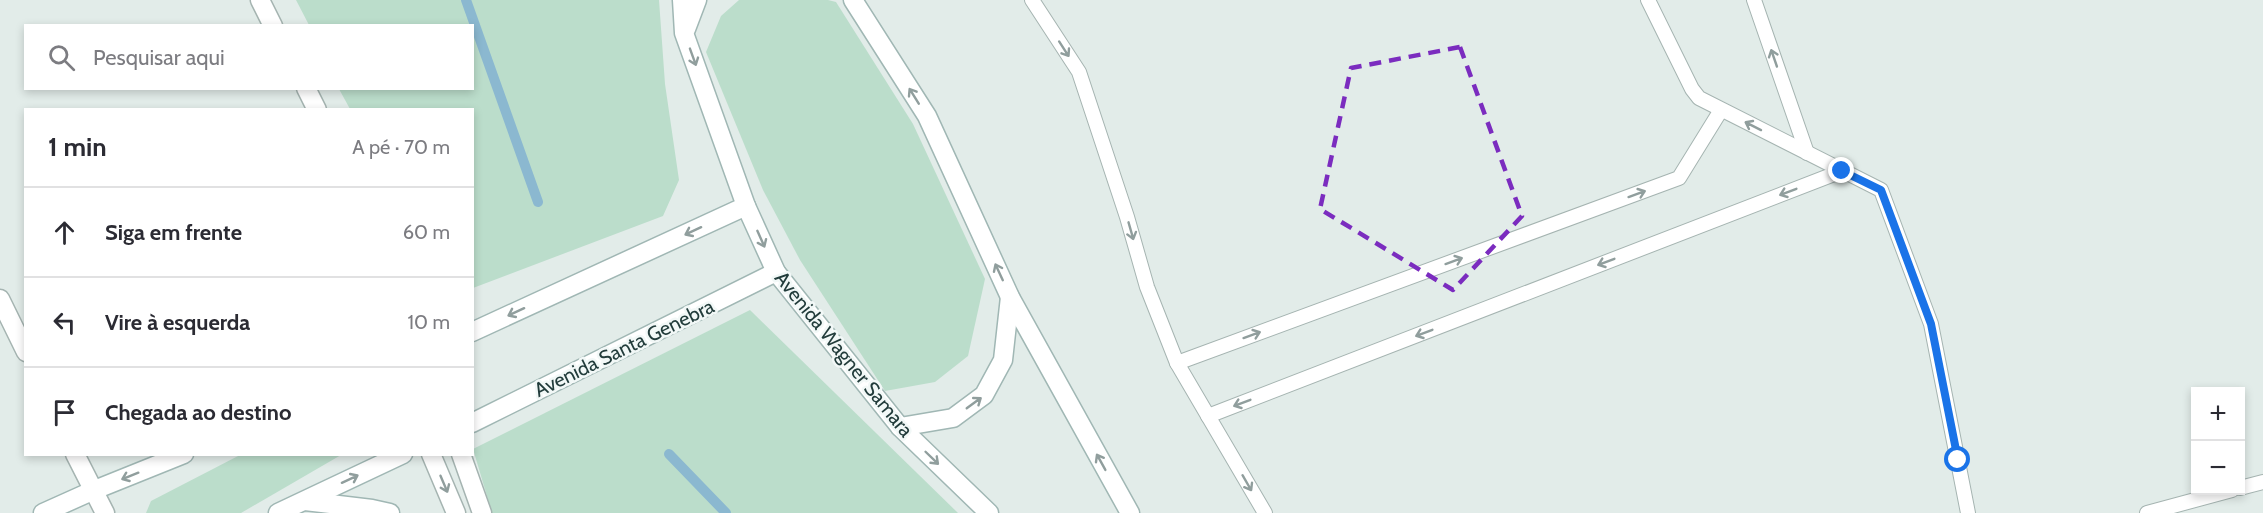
<!DOCTYPE html>
<html lang="pt">
<meta charset="utf-8">
<style>
body{margin:0;font-family:Cabin,sans-serif;background:#f2f2f3;color:#2b2b33}
.controls{position:absolute;right:18px;bottom:18px;display:grid;overflow:hidden;border-radius:0px;box-shadow:0 3px 9px #0003}
.controls button{width:54px;height:54px;display:grid;place-items:center;padding:0;border:0;border-bottom:2px solid #e1e1e2;background:#fff;color:#2b2b33;font:30px sans-serif}
.stop{position:absolute;width:18px;height:18px;margin:-14px;border:4px solid #1a73e8;border-radius:50%;background:#fff}
.stop.end{background:#1a73e8;border-color:#fff;box-shadow:0 2px 6px #0008}
.list{margin:0;padding:0;list-style:none}
h2{display:flex;justify-content:space-between;align-items:center;height:78px;margin:0;padding:0 24px;font-size:26px}
h2 small{font-size:20px;font-weight:400;color:#7c7c81}
.list li{display:grid;grid-template-columns:39px 1fr auto;gap:18px;align-items:center;box-sizing:border-box;height:90px;padding:0 24px;border-top:2px solid #e1e1e2}
.list b{display:block;font-size:22px;white-space:nowrap}
.list em{font-size:20px;font-style:normal;color:#7c7c81}
.icon{flex:none;width:33px;height:33px;fill:none;stroke:currentColor;stroke-width:2;stroke-linecap:round;stroke-linejoin:round}
.map{position:relative;flex:none;width:2263px;height:513px;overflow:hidden}
.search{position:absolute;background:#fff;box-shadow:0 3px 9px #0003;left:24px;top:24px;width:450px;height:66px;display:flex;align-items:center;gap:15px;box-sizing:border-box;padding:0 21px;border-radius:0px;color:#7c7c81;font-size:22px}
.panel{position:absolute;background:#fff;box-shadow:0 3px 9px #0003;left:24px;top:108px;width:450px;height:348px;border-radius:0px}
.map>svg:first-child{display:block}
.green{fill:#bbddcb}
.lines{fill:none;stroke-linecap:round;stroke-linejoin:round}
.stream{stroke:#8bb8d0;stroke-width:10}
.lane-casing{stroke:#a5b4b1;stroke-width:16}
.street-casing{stroke:#a5b4b1;stroke-width:21}
.secondary-casing{stroke:#a0b7b4;stroke-width:21}
.lane{stroke:#fff;stroke-width:14}
.street{stroke:#fff;stroke-width:18}
.secondary{stroke:#fff;stroke-width:18}
.oneway{stroke:#909e9d}
.route{stroke:#1a73e8;stroke-width:8}
.marked{fill:none;stroke:#7b2cbf;stroke-width:4.5;stroke-dasharray:12 8;stroke-linejoin:round}
.labels{text-anchor:middle;dominant-baseline:central;stroke-width:5;stroke-linejoin:round;paint-order:stroke}
.street-label{font-size:20px;fill:#223c3b;stroke:#f2f8f7}
</style>
<div class="map">
<svg width="2263" height="513" viewBox="0 0 2263 513">
<rect width="100%" height="100%" fill="#e2ece9"/>
<!-- green -->
<g class="green">
<polygon points="296,0 659,0 665,84 679,180 663,216 473,288 472,110 350,109 339,89 472,88 472,26 309,25"/>
<polygon points="739,0 828,0 836,2 913,124 985,279 968,356 935,382 885,391 800,260 763,190 706,52 721,16"/>
<polygon points="750,310 958,513 492,513 473,449"/>
<polygon points="240,455 341,455 241,513 146,513 151,501"/>
</g>
<g class="lines">
<!-- stream -->
<g class="stream">
<polyline points="466,0 538,202"/>
<polyline points="669,454 726,513"/>
</g>
<defs>
<g id="lane">
<polyline points="1032,0 1079,72 1127,217 1147,287 1177,363 1265,513"/>
<polyline points="1648,0 1692,89 1699,98 1881,190 1931,324 1968,513"/>
<polyline points="1754,0 1807,153"/>
<polyline points="1177,363 1679,178 1721,110"/>
<polyline points="1208,416 1842,171"/>
<polyline points="2240,488 2263,482"/>
<polyline points="2147,513 2232,490"/>
</g>
<g id="street">
<polyline points="260,0 273,26"/>
<polyline points="306,88 317,110"/>
<polyline points="0,299 26,352"/>
<polyline points="75,454 105,513"/>
<polyline points="431,454 456,513"/>
<polyline points="461,454 482,513"/>
</g>
<g id="secondary">
<polyline points="682,0 684,33 746,206 776,272 900,427 989,513"/>
<polyline points="853,0 927,116 1010,297 1130,513"/>
<polyline points="686,29 697,0"/>
<polyline points="472,332 746,206"/>
<polyline points="472,423 776,272"/>
<polyline points="900,427 953,418 984,395 1003,360 1010,297"/>
<polyline points="305,501 372,509 390,513"/>
<polyline points="43,513 92,491 184,454"/>
<polyline points="278,513 403,454"/>
</g>
</defs>
<!-- lane casing -->
<use href="#lane" class="lane-casing"/>
<!-- street casing -->
<use href="#street" class="street-casing"/>
<!-- secondary casing -->
<use href="#secondary" class="secondary-casing"/>
<!-- lane -->
<use href="#lane" class="lane"/>
<!-- street -->
<use href="#street" class="street"/>
<!-- secondary -->
<use href="#secondary" class="secondary"/>
</g>
<!-- one-way arrows -->
<defs><path id="oneway-shaft" d="M-6 0H5M1.5-3L5.5 0L1.5 3" fill="none" stroke-width="1.6" stroke-linecap="round" stroke-linejoin="round" transform="scale(1.5)"/></defs>
<g class="oneway">
<use href="#oneway-shaft" transform="translate(1064 49) rotate(57)"/>
<use href="#oneway-shaft" transform="translate(693 57) rotate(70)"/>
<use href="#oneway-shaft" transform="translate(1774 58) rotate(-109)"/>
<use href="#oneway-shaft" transform="translate(914 96) rotate(-122)"/>
<use href="#oneway-shaft" transform="translate(1753 126) rotate(-153)"/>
<use href="#oneway-shaft" transform="translate(1788 192) rotate(159)"/>
<use href="#oneway-shaft" transform="translate(1637 194) rotate(-20)"/>
<use href="#oneway-shaft" transform="translate(693 231) rotate(155)"/>
<use href="#oneway-shaft" transform="translate(1131 231) rotate(74)"/>
<use href="#oneway-shaft" transform="translate(761 239) rotate(66)"/>
<use href="#oneway-shaft" transform="translate(1454 261) rotate(-20)"/>
<use href="#oneway-shaft" transform="translate(1606 262) rotate(159)"/>
<use href="#oneway-shaft" transform="translate(999 272) rotate(-115)"/>
<use href="#oneway-shaft" transform="translate(516 312) rotate(155)"/>
<use href="#oneway-shaft" transform="translate(1424 333) rotate(159)"/>
<use href="#oneway-shaft" transform="translate(1252 335) rotate(-20)"/>
<use href="#oneway-shaft" transform="translate(974 403) rotate(-36)"/>
<use href="#oneway-shaft" transform="translate(1242 403) rotate(159)"/>
<use href="#oneway-shaft" transform="translate(932 458) rotate(44)"/>
<use href="#oneway-shaft" transform="translate(1101 462) rotate(-119)"/>
<use href="#oneway-shaft" transform="translate(130 476) rotate(158)"/>
<use href="#oneway-shaft" transform="translate(350 479) rotate(-25)"/>
<use href="#oneway-shaft" transform="translate(1247 483) rotate(60)"/>
<use href="#oneway-shaft" transform="translate(444 484) rotate(67)"/>
</g>
<g class="lines">
<!-- route -->
<polyline class="route" points="1842,171 1881,190 1931,324 1958,460"/>
</g>
<!-- marked area -->
<path class="marked" d="M1460 47 1522 216 1453 290 1320 209 1351 68Z"/>
<g class="labels">
<!-- street labels -->
<g class="street-label">
<text transform="translate(624 348) rotate(-26)">Avenida Santa Genebra</text>
<text transform="translate(844 354) rotate(51)">Avenida Wagner Samara</text>
</g>
</g>
</svg>
<div class="controls">
<button>+</button>
<button>−</button>
</div>
<div class="stop" style="left:1958px;top:460px"></div>
<div class="stop end" style="left:1842px;top:171px"></div>
<div class="search"><svg class="icon" aria-label="search" viewBox="0 0 24 24"><circle cx="10" cy="10" r="6"/><path d="M15 15l6 6"/></svg>Pesquisar aqui</div>
<section class="panel">
<h2>1 min<small>A pé · 70 m</small></h2>
<ul class="list">
<li><svg class="icon" aria-label="ahead" viewBox="0 0 24 24"><path d="M12 20V5M6 11l6-6 6 6"/></svg><div><b>Siga em frente</b></div><em>60 m</em></li>
<li><svg class="icon" aria-label="left" viewBox="0 0 24 24"><path d="M17 20v-9H6M10 6l-5 5 5 5"/></svg><div><b>Vire à esquerda</b></div><em>10 m</em></li>
<li><svg class="icon" aria-label="arrive" viewBox="0 0 24 24"><path d="M6 21V4h12l-3 4 3 4H6"/></svg><div><b>Chegada ao destino</b></div></li>
</ul>
</section>
</div>
